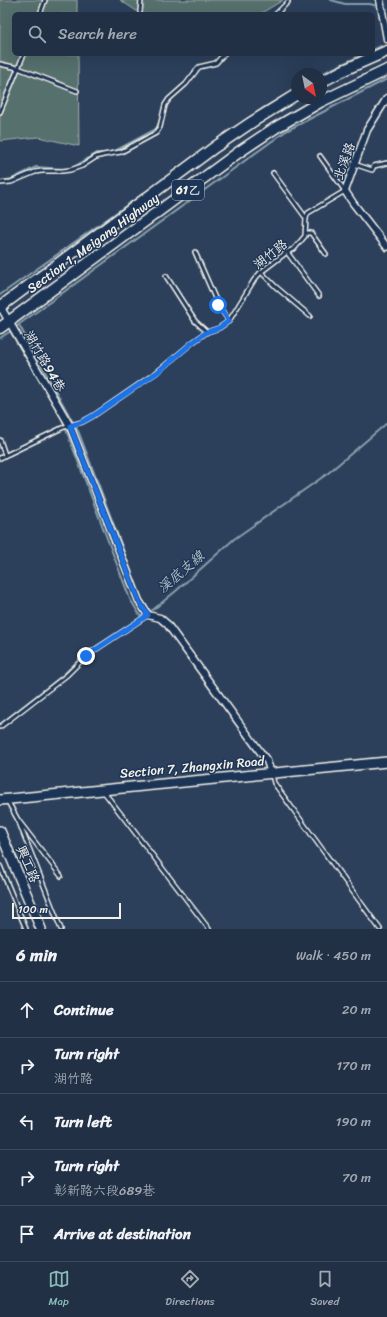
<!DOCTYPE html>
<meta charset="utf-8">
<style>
body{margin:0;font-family:Sriracha,"LXGW WenKai TC",sans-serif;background:#2d3c50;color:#f1f3f6}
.compass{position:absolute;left:291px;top:68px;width:36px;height:36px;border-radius:50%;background:#213045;box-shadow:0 4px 16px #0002;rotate:147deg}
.scale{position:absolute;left:12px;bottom:10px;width:109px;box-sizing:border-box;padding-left:4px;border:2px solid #f4f1e8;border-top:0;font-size:11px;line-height:14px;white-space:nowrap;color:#f4f1e8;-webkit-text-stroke:3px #1d3557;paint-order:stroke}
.stop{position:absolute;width:12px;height:12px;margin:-9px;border:3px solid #1a73e8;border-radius:50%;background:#fff}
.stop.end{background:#1a73e8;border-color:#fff;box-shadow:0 1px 4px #0008}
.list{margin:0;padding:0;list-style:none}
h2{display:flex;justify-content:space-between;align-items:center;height:52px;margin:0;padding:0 16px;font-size:17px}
h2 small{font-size:13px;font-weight:400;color:#a2a9b3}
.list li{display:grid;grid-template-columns:26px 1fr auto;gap:12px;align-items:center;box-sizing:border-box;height:56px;padding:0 16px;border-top:1px solid #3e4b5e}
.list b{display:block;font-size:15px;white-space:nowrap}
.list p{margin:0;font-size:13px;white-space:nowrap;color:#a2a9b3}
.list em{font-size:13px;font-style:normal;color:#a2a9b3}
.icon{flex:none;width:22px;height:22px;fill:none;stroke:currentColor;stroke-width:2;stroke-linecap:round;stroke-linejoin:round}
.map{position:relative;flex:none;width:387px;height:929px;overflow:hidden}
.search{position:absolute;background:#213045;box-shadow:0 4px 16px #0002;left:12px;right:12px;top:12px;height:44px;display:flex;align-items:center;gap:10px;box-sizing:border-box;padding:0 14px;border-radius:6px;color:#a2a9b3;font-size:15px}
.sheet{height:332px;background:#213045}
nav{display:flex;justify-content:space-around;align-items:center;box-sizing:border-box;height:56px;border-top:1px solid #3e4b5e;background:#213045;font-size:11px;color:#a2a9b3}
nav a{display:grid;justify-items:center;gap:2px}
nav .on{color:#8bbbb9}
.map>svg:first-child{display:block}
.green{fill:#57706d;stroke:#a6b0aa}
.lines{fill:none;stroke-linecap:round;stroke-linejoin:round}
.stream{stroke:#879fab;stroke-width:2}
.lane-casing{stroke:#f4f1e8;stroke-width:6}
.street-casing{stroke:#f4f1e8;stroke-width:9}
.secondary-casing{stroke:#f4f1e8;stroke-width:12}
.primary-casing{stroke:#f4f1e8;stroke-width:13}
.lane{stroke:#1d3557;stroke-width:3}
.street{stroke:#1d3557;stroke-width:6}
.secondary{stroke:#1d3557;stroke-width:9}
.primary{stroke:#1d3557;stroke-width:10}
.route{stroke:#1a73e8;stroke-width:5}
.labels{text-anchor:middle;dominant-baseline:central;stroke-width:3;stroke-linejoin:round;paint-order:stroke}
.shield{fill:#1d3557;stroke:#b4b9bc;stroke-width:1}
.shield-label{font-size:12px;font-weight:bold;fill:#f4f1e8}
.street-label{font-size:13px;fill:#f4f1e8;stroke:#1d3557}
.water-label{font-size:14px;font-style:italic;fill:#b4c1c5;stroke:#1d3557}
</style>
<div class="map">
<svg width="387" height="929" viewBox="0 0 387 929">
<rect width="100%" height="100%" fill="#2c405c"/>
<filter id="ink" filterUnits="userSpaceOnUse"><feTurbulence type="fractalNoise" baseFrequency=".025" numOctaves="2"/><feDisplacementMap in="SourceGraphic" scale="8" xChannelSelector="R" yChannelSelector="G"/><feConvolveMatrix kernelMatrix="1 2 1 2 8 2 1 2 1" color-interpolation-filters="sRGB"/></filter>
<g filter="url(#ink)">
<!-- green -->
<g class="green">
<polygon points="0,0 77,0 77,14 14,14 14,54 78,54 79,146 38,137 0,141"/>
<polygon points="120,0 283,0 260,14 141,14"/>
</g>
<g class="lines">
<!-- stream -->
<g class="stream">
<polyline points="331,0 345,4 370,4 387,9"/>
<polyline points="373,50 381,46"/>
<polyline points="321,74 364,54"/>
<polyline points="247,119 263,108 297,88"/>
<polyline points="113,152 156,129 160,120"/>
<polyline points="72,168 97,153 105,153"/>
<polyline points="0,181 12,179 36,167 64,169"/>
<polyline points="0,295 151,188"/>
<polyline points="19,325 79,433 142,599 150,611"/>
<polyline points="14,328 286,131 387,79"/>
<polyline points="10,331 62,419 130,599 141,617 154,609 176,591 234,539 327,474 387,423"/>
<polyline points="0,338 11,331"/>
<polyline points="0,724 63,675 87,652 141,617"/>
</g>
<defs>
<g id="lane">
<polyline points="140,12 141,0"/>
<polyline points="40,14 45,0"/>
<polyline points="276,14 288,2"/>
<polyline points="0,64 18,68 77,91"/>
<polyline points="0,112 24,54"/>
<polyline points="354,164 372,170 374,166 387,163"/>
<polyline points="273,173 306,218"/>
<polyline points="0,183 11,182 35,172 42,171 62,171 70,170 82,166 96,157 103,155 121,152 156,133 160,127 165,105 169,99 186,84 199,67 216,63 224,54"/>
<polyline points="306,233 311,233 326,254"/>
<polyline points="195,252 218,305 229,321"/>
<polyline points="287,252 319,296"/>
<polyline points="261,272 276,287 310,316"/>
<polyline points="166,276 195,321 207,332"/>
<polyline points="0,440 5,455"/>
<polyline points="0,458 64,427 82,422 93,416 157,372 193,342 207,332 219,328 229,321 254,280 261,272 287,252 294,249 305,236 306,218 308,213 345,191 320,156"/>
<polyline points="0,727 67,675 86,656 148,615"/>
<polyline points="272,775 274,783 380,929"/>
<polyline points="104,792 209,929"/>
<polyline points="7,800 18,820 61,876"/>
<polyline points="18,820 61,929"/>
<polyline points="0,866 26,929"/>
</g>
<g id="street">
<polyline points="380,0 387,39"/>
<polyline points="387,98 367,130 345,191 353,203 387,247"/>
<polyline points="0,306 70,426 139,601 148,615 160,618 167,624 267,761 271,773"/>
</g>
<g id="secondary">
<polyline points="0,800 387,762"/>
<polyline points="0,831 41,929"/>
</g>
<g id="primary">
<polyline points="321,82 344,70 387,51"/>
<polyline points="0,307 215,147 252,122 297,94"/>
<polyline points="0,328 239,152 275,128 320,102 387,70"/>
</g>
</defs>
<!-- lane casing -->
<use href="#lane" class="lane-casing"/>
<!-- street casing -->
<use href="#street" class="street-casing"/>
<!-- secondary casing -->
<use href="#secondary" class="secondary-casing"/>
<!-- primary casing -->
<use href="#primary" class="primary-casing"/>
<!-- lane -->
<use href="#lane" class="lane"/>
<!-- street -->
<use href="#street" class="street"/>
<!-- secondary -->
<use href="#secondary" class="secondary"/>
<!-- primary -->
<use href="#primary" class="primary"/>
</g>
</g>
<g class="lines" filter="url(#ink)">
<!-- route -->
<polyline class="route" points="86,656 148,615 139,601 70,426 82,422 93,416 158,372 193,342 207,332 219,328 229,321 218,305"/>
</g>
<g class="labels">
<!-- shield labels -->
<rect class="shield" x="172" y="180" width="32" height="20" rx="3"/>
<g class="shield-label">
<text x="188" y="190">61乙</text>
</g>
<!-- street labels -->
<g class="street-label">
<text transform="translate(344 161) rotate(-70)">北溪路</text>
<text transform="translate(93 243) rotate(-36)">Section 1, Meigang Highway</text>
<text transform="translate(270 254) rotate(-38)">湖竹路</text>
<text transform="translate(45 361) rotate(60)">湖竹路94巷</text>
<text transform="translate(192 767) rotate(-5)">Section 7, Zhangxin Road</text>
<text transform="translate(28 864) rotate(67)">興工路</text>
</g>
<!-- water labels -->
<g class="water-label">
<text transform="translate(181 572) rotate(-40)">溪底支線</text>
</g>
</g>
</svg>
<svg class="compass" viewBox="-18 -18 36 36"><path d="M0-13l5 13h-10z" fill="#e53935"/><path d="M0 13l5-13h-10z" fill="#a2a9b3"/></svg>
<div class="scale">100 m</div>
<div class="stop" style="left:218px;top:305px"></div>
<div class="stop end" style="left:86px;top:656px"></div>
<div class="search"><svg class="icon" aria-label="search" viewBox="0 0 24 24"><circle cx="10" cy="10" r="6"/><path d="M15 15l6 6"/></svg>Search here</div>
</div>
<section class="sheet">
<h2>6 min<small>Walk · 450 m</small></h2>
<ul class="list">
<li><svg class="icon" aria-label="ahead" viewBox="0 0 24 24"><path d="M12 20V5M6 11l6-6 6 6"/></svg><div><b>Continue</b></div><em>20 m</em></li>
<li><svg class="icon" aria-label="right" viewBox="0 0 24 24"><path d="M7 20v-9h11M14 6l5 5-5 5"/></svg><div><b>Turn right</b><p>湖竹路</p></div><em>170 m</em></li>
<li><svg class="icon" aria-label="left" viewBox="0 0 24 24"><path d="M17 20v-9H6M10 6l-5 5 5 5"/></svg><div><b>Turn left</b></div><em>190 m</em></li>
<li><svg class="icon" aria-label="right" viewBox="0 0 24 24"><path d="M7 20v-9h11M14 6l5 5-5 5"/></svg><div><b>Turn right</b><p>彰新路六段689巷</p></div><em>70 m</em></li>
<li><svg class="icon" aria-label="arrive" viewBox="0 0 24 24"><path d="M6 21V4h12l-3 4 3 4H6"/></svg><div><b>Arrive at destination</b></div></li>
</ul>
</section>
<nav>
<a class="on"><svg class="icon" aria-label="map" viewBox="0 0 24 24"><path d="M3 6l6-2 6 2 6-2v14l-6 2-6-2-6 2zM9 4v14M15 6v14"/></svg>Map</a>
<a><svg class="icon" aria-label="directions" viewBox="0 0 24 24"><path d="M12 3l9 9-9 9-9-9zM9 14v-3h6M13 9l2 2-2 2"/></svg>Directions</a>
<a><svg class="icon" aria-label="saved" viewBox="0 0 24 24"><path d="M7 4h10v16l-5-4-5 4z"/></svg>Saved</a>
</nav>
